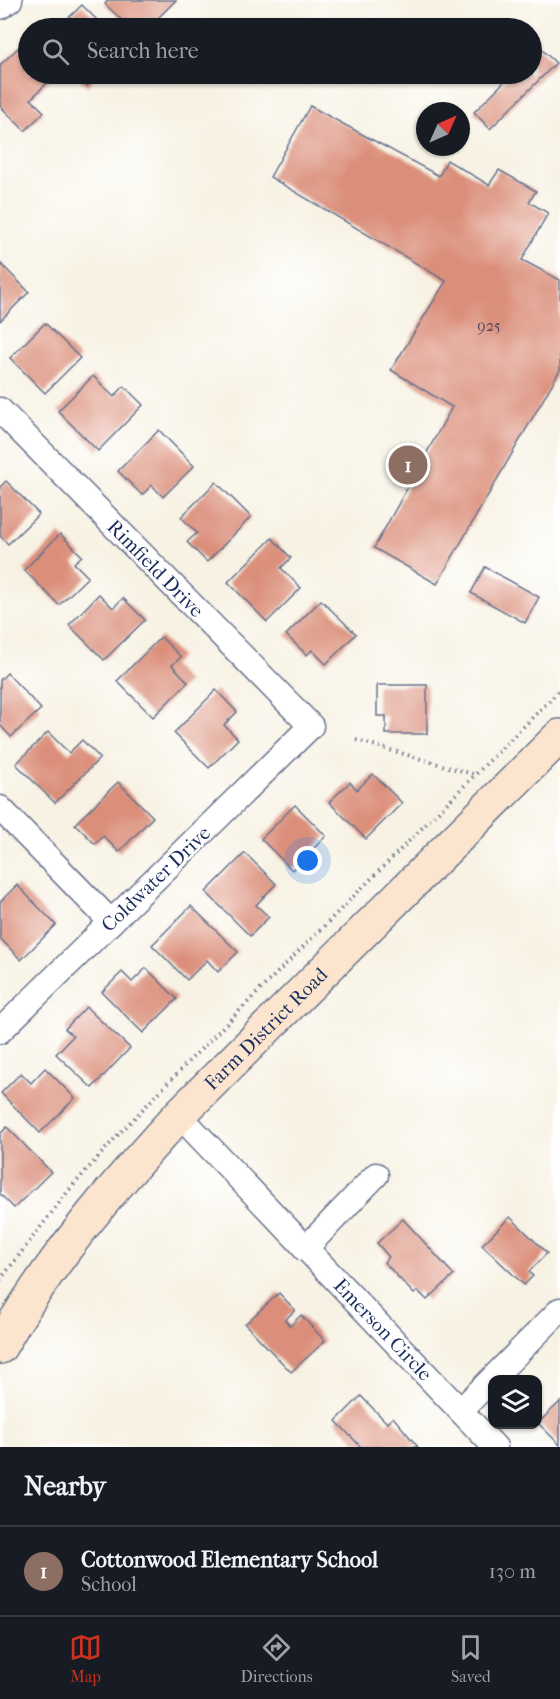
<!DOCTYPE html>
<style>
body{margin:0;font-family:"IM FELL French Canon",serif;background:#20242c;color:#f1f3f6}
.controls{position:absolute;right:18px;bottom:18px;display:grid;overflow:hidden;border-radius:12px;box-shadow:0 2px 4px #0004}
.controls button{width:54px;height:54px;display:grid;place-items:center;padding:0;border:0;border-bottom:2px solid #363941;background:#171b24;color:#f1f3f6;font:30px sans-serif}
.compass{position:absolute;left:416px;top:102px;width:54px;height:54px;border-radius:50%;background:#171b24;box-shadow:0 2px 4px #0004;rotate:45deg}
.you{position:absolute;left:308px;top:861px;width:21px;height:21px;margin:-15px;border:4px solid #fff;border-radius:50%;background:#1a73e8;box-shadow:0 0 0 9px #1a73e833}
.badge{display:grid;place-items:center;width:39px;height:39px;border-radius:50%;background:#c8321e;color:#fff;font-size:20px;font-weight:700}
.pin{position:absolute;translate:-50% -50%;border:3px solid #fff;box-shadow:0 2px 6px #0006}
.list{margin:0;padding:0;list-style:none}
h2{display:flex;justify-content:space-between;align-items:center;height:78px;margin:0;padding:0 24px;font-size:26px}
h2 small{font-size:20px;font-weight:400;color:#9ea1a6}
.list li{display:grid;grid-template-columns:39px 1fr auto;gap:18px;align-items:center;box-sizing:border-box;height:90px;padding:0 24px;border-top:2px solid #363941}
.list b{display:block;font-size:22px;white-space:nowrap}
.list p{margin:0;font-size:20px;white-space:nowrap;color:#9ea1a6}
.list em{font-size:20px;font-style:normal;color:#9ea1a6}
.icon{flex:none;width:33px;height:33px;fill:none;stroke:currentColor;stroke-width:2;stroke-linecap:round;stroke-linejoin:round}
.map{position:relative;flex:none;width:560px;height:1447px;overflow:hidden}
.search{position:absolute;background:#171b24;box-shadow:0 2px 4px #0004;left:18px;right:18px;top:18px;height:66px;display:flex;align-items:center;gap:15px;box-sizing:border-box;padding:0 21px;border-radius:33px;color:#9ea1a6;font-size:22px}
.sheet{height:168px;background:#171b24}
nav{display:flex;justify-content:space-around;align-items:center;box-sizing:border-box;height:84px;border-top:2px solid #363941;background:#171b24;font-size:16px;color:#9ea1a6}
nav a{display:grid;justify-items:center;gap:3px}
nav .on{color:#c8321e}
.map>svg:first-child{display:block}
.building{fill:#db8f7a}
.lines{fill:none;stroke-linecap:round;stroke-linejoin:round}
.street-casing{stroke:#68738d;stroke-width:27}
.secondary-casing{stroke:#68738d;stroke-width:36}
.path{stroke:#68738d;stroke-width:4;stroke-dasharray:1.5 4.5;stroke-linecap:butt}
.street{stroke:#fff;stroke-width:24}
.secondary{stroke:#fbe5cf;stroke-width:33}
.labels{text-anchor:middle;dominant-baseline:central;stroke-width:5;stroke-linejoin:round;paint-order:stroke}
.number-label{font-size:16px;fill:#4b4765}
.street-label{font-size:20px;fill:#1b2f5e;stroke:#fff}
</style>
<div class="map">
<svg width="560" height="1447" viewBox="0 0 560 1447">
<rect width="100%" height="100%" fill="#fff"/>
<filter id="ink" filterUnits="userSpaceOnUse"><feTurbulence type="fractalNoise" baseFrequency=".0167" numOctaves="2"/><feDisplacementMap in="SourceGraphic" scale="12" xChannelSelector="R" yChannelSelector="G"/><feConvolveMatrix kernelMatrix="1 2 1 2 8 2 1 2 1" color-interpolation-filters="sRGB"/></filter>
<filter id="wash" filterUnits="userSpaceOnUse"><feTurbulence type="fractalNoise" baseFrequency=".008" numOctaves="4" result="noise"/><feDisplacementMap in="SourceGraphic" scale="24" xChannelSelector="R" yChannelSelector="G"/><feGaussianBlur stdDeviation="1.35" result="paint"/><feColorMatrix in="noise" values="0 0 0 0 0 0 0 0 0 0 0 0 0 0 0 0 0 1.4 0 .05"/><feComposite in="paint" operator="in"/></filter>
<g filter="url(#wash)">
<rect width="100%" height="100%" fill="#f7f2e3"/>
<g id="blocks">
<!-- building -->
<g class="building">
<polygon points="108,0 176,0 158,18 169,28 130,28 105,4"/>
<polygon points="82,5 105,28 58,28"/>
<polygon points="20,46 28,54 28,74 48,74 52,78 31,99 44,112 25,131 0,106 0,65"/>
<polygon points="539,47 556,63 490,129 474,112 512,74 532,74 532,54"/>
<polygon points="74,74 100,74 87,86"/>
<polygon points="310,106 439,176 447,160 489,185 499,170 536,191 529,202 548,213 522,260 560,280 560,370 437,584 374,548 452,407 391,370 446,281 270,177"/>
<polygon points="0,263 29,292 0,321"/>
<polygon points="45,323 80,358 45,393 10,358"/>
<polygon points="93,376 114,397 124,386 143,405 98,451 58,411"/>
<polygon points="159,430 194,466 163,497 152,485 142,495 118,471"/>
<polygon points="6,481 39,514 8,544 0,536 0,487"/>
<polygon points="216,482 251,517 207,562 187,542 197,533 181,517"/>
<polygon points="60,534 82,556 74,563 88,577 59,605 24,570"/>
<polygon points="272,538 291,558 281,568 301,588 267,622 228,582"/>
<polygon points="485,567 539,597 525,623 471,593"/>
<polygon points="99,594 113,608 123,598 145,620 104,660 69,625"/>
<polygon points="321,600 356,634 326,664 312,650 307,655 286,635"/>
<polygon points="161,637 181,657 172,665 188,682 153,717 117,681"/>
<polygon points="7,673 41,709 11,737 0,725 0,680"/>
<polygon points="377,685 427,685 427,734 386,734 386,716 377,716"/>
<polygon points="216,690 237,712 224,725 238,739 209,768 174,733"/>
<polygon points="48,732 69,753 82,740 100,758 55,803 16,764"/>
<polygon points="373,774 402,803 366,839 329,802 350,782 357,790"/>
<polygon points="118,782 153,817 119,852 103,836 95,844 75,824"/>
<polygon points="295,805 326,836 292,870 261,839"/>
<polygon points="245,853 276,884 256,905 269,917 250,936 206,892"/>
<polygon points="17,885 56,925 21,960 0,938 0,902"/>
<polygon points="191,906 238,952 218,972 207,960 187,980 152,945"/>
<polygon points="146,968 177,999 143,1033 102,992 122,972 132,982"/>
<polygon points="86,1007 130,1048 92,1088 56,1054 73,1036 65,1029"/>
<polygon points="45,1068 75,1098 40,1133 1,1093 21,1073 31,1083"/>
<polygon points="7,1127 51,1172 14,1208 0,1194 0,1134"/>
<polygon points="510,1217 547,1253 529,1272 533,1276 524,1285 482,1245"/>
<polygon points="403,1219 454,1275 427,1300 418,1291 414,1294 384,1262 389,1257 377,1243"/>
<polygon points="279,1293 295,1310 285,1320 290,1326 301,1315 325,1341 291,1372 245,1324"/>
<polygon points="361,1396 387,1423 393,1417 418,1447 361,1447 336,1421"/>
<polygon points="560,1402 560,1445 538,1423"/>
</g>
</g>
</g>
<g filter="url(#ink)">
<use href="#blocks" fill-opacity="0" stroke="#68738d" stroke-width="1.5"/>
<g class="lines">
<defs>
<g id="street">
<polyline points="0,7 10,0"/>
<path id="s1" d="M0 410 311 726 0 1031"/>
<polyline points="0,808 111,922"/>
<path id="s2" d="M179 1115 495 1447"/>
<polyline points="305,1249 376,1175"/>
<polyline points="461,1410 560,1310"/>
</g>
<g id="secondary">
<path id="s3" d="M0 1347C48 1262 114 1186 179 1115L560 736"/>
</g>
</defs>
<!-- street casing -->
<use href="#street" class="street-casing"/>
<!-- secondary casing -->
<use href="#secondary" class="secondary-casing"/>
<!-- path -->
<g class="path">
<polyline points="356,740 476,775"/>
<polyline points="0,1280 69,1190 117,1136 190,1060 560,690"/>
</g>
<!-- street -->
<use href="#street" class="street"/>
<!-- secondary -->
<use href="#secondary" class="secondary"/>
</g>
</g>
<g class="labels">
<!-- number labels -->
<g class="number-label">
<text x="489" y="325">925</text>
</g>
<!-- street labels -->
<g class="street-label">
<text stroke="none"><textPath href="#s1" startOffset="222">Rimfield Drive</textPath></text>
<text transform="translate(156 879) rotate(-44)">Coldwater Drive</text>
<text stroke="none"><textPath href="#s3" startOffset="416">Farm District Road</textPath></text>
<text stroke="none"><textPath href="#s2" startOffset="296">Emerson Circle</textPath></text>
</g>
</g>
</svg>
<div class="controls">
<button><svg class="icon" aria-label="layers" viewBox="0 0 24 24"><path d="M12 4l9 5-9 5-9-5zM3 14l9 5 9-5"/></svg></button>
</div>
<svg class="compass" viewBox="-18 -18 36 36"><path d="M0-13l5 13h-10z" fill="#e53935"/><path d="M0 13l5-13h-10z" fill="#9ea1a6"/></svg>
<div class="you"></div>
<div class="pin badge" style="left:408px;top:465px;background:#8d6e63">1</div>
<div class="search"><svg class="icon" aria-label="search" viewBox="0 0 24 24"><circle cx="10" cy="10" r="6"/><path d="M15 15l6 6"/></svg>Search here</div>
</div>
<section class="sheet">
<h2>Nearby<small></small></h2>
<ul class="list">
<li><span class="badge" style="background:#8d6e63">1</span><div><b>Cottonwood Elementary School</b><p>School</p></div><em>130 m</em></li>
</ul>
</section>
<nav>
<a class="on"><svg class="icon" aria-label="map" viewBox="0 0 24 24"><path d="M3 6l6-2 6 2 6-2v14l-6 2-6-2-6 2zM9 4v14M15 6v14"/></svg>Map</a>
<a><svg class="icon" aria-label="directions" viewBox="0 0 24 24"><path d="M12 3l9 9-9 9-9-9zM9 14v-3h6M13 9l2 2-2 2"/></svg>Directions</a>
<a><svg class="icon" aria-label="saved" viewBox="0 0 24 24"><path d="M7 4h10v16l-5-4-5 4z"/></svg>Saved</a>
</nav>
